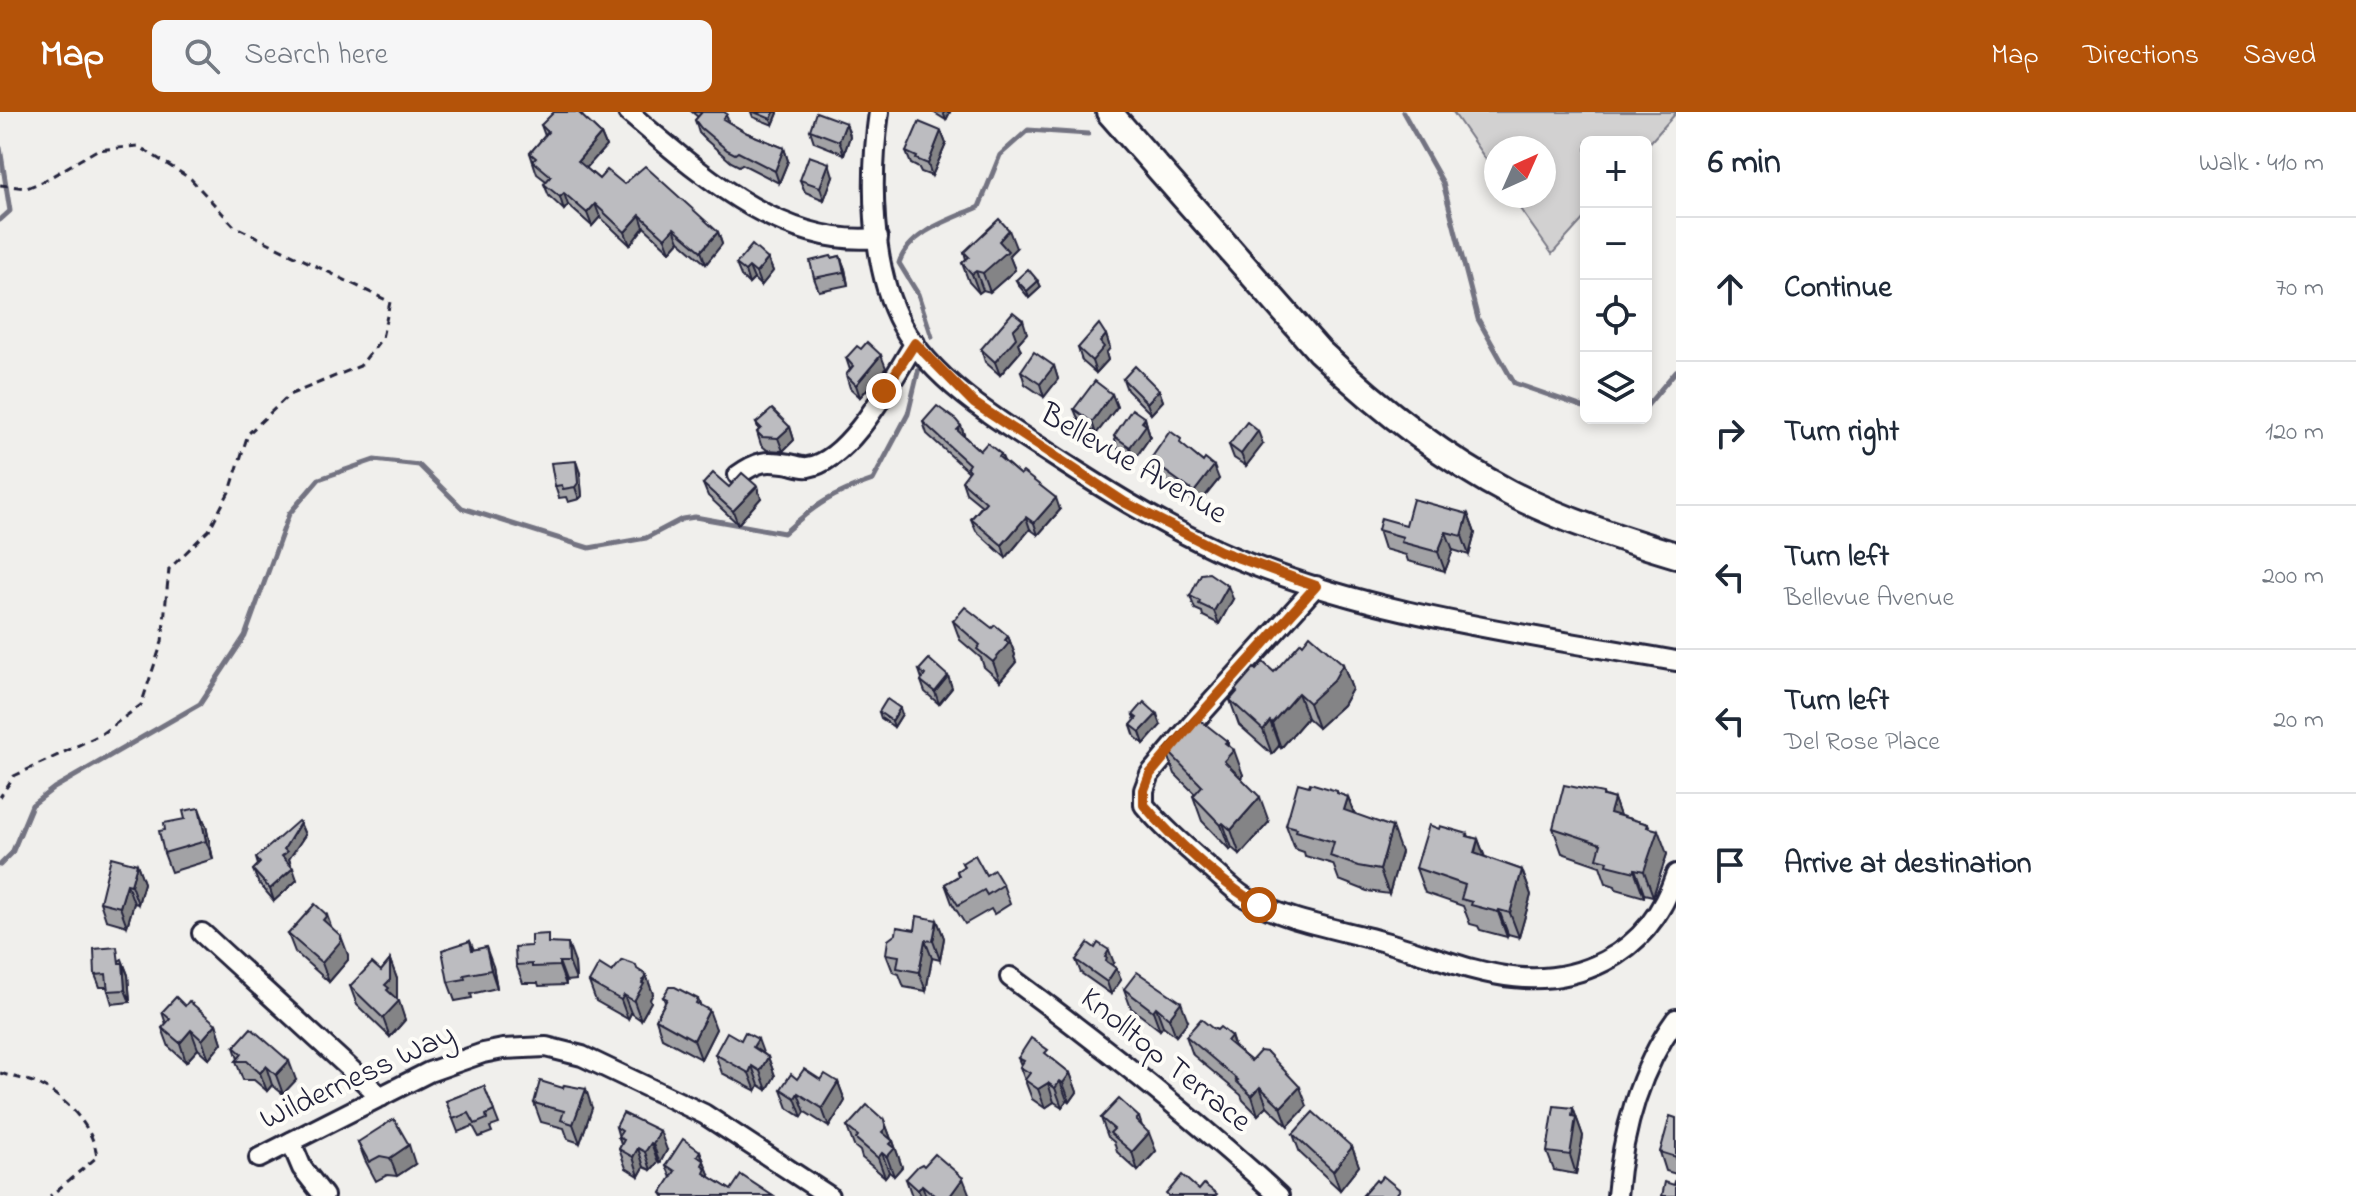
<!DOCTYPE html>
<meta charset="utf-8">
<style>
body{margin:0;font-family:"Indie Flower",sans-serif;background:#f6f6f7;color:#1f2937}
.controls{position:absolute;right:24px;top:24px;display:grid;overflow:hidden;border-radius:12px;box-shadow:0 4px 12px #0003}
.controls button{width:72px;height:72px;display:grid;place-items:center;padding:0;border:0;border-bottom:2px solid #e0e1e3;background:#fff;color:#1f2937;font:40px sans-serif}
.compass{position:absolute;left:1484px;top:24px;width:72px;height:72px;border-radius:50%;background:#fff;box-shadow:0 4px 12px #0003;rotate:45deg}
.stop{position:absolute;width:24px;height:24px;margin:-18px;border:6px solid #b45309;border-radius:50%;background:#fff}
.stop.end{background:#b45309;border-color:#fff;box-shadow:0 2px 8px #0008}
.list{margin:0;padding:0;list-style:none}
h2{display:flex;justify-content:space-between;align-items:center;height:104px;margin:0;padding:0 32px;font-size:34px}
h2 small{font-size:26px;font-weight:400;color:#747a83}
.list li{display:grid;grid-template-columns:52px 1fr auto;gap:24px;align-items:center;box-sizing:border-box;height:144px;padding:0 32px;border-top:2px solid #e0e1e3}
.list b{display:block;font-size:30px;white-space:nowrap}
.list p{margin:0;font-size:26px;white-space:nowrap;color:#747a83}
.list em{font-size:26px;font-style:normal;color:#747a83}
.icon{flex:none;width:44px;height:44px;fill:none;stroke:currentColor;stroke-width:2;stroke-linecap:round;stroke-linejoin:round}
.map{position:relative;flex:none;width:1676px;height:1084px;overflow:hidden}
header{display:flex;align-items:center;gap:48px;box-sizing:border-box;height:112px;padding:0 40px;background:#b45309;color:#fff}
header strong{font-size:38px}
nav{display:flex;gap:44px;margin-inline-start:auto;font-size:28px}
.search{width:560px;height:72px;background:#f6f6f7;display:flex;align-items:center;gap:20px;box-sizing:border-box;padding:0 28px;border-radius:12px;color:#747a83;font-size:30px}
main{display:flex}
aside{flex:1;background:#fff}
.map>svg:first-child{display:block}
.green{fill:#d2d1d1;stroke:#7a7a86;stroke-width:2}
.lines{fill:none;stroke-linecap:round;stroke-linejoin:round}
.stream{stroke:#737381;stroke-width:5}
.minor-casing{stroke:#22223b;stroke-width:24}
.major-casing{stroke:#22223b;stroke-width:30}
.path{stroke:#22223b;stroke-width:3;stroke-dasharray:8 6;stroke-linecap:butt}
.minor{stroke:#fdfcf7;stroke-width:18}
.major{stroke:#fdfcf7;stroke-width:24}
.wall{fill:#a2a2a5;stroke:#22223b;stroke-width:2}
.shaded-wall{fill:#848486;stroke:#22223b;stroke-width:2}
.building{fill:#bcbcc0;stroke:#22223b;stroke-width:2}
.route{stroke:#b45309;stroke-width:10}
.labels{text-anchor:middle;dominant-baseline:central;stroke-width:8;stroke-linejoin:round;paint-order:stroke}
.street-label{font-size:32px;fill:#22223b;stroke:#fdfcf7}
</style>
<header>
<strong>Map</strong>
<div class="search"><svg class="icon" aria-label="search" viewBox="0 0 24 24"><circle cx="10" cy="10" r="6"/><path d="M15 15l6 6"/></svg>Search here</div>
<nav><a>Map</a><a>Directions</a><a>Saved</a></nav>
</header>
<main>
<div class="map">
<svg width="1676" height="1084" viewBox="0 0 1676 1084">
<rect width="100%" height="100%" fill="#f0efec"/>
<filter id="ink" filterUnits="userSpaceOnUse"><feTurbulence type="fractalNoise" baseFrequency=".0125" numOctaves="2"/><feDisplacementMap in="SourceGraphic" scale="16" xChannelSelector="R" yChannelSelector="G"/><feConvolveMatrix kernelMatrix="1 2 1 2 8 2 1 2 1" color-interpolation-filters="sRGB"/></filter>
<g filter="url(#ink)">
<!-- green -->
<polygon class="green" points="1453,0 1676,0 1676,1 1646,35 1646,30 1586,30 1586,104 1552,142 1511,84 1544,84 1544,36 1496,36 1496,62"/>
<g class="lines">
<!-- stream -->
<g class="stream">
<polyline points="1403,0 1443,71 1478,207 1514,271 1586,296"/>
<polyline points="0,36 10,99 0,108"/>
<path d="M932 225 918 182 899 151C910 119 950 108 979 95L1000 43 1028 18 1088 22"/>
<polyline points="1646,295 1676,259"/>
<polyline points="1623,306 1633,309 1636,306"/>
<path d="M0 753 12 741 32 693 54 676 200 592 245 524 289 402 319 367 374 348 419 353 462 396 589 436 646 426 682 407 695 405 784 421C816 392 832 382 873 368L908 302 919 256"/>
</g>
<defs>
<g id="minor">
<path d="M628 0C698 59 779 136 878 126"/>
<path d="M879 0C870 64 870 155 902 213 931 266 992 305 1041 336 1099 374 1156 410 1219 439 1361 502 1524 522 1676 549"/>
<path d="M738 363C758 349 765 348 790 352 795 353 802 356 808 355 851 349 893 265 915 231"/>
<path d="M1316 474 1192 612 1150 662 1144 678V693C1164 717 1187 736 1210 756 1221 765 1231 776 1243 784 1285 810 1341 817 1388 831 1463 852 1529 888 1605 849 1642 830 1663 800 1676 762"/>
<polyline points="202,821 381,985"/>
<path d="M1010 865C1103 934 1194 1005 1279 1084"/>
<polyline points="291,1030 302,1056 324,1084"/>
<polyline points="259,1046 429,960 483,941 503,937 546,935 582,944 704,1002 829,1084"/>
<path d="M1617 1084C1622 1023 1639 958 1676 907"/>
</g>
<path id="major" d="M1109 0 1319 239C1376 293 1439 344 1510 381 1563 408 1619 426 1676 443"/>
</defs>
<!-- minor casing -->
<use href="#minor" class="minor-casing"/>
<!-- major casing -->
<use href="#major" class="major-casing"/>
<!-- path -->
<g class="path">
<polyline points="0,73 27,76 42,70 97,38 138,34 191,67 234,114 390,190 382,226 360,254 289,283 248,322 231,376 209,418 169,457 162,530 141,593 100,623 14,664 0,685"/>
<path d="M0 961C12 965 26 967 38 972 65 985 94 1015 97 1045L50 1084"/>
</g>
<!-- minor -->
<use href="#minor" class="minor"/>
<!-- major -->
<use href="#major" class="major"/>
</g>
<!-- wall -->
<g class="wall">
<polygon points="581,0 583,5 601,22 606,34 586,56 599,67 624,72 718,120 722,132 706,152 679,129 670,139 644,115 630,133 600,105 592,114 568,93 564,98 549,84 544,72 546,69 537,62 530,41 545,24 541,13"/>
<polygon points="692,0 724,0 730,11 747,21 784,36 788,49 779,71 742,52 739,54 731,50 706,28 699,21 695,8 698,5"/>
<polygon points="751,0 778,0 778,1 773,13 753,5"/>
<polygon points="933,0 950,0 946,8"/>
<polygon points="846,11 850,24 844,42 814,30 810,18"/>
<polygon points="941,19 946,32 932,64 921,60 919,56 911,52 906,40"/>
<polygon points="833,64 824,88 805,80 800,68"/>
<polygon points="1016,136 1009,143 1015,158 990,180 983,178 979,181 969,170 962,151 966,147 964,140"/>
<polygon points="840,144 845,157 848,173 819,179 814,166 832,146"/>
<polygon points="768,147 773,159 761,174 754,167 749,172 741,164 736,152"/>
<polygon points="1016,168 1038,169 1041,175 1029,186 1019,174"/>
<polygon points="1027,221 1018,231 1021,239 1000,263 985,250 981,237"/>
<polygon points="1106,223 1110,236 1106,241 1108,248 1096,261 1082,249 1078,236"/>
<polygon points="846,246 886,256 860,285 850,276 846,263 850,258"/>
<polygon points="1054,254 1058,267 1044,285 1025,272 1021,259"/>
<polygon points="1123,267 1159,278 1163,289 1151,302 1127,278"/>
<polygon points="1112,282 1117,295 1096,322 1079,309 1074,297"/>
<polygon points="1145,306 1150,325 1134,348 1118,337 1114,324"/>
<polygon points="923,310 961,314 965,325 980,339 1001,342 1004,349 1060,398 1038,423 1030,417 1006,446 976,419 971,407 982,394 966,381 962,369 969,360 927,322"/>
<polygon points="756,311 790,315 794,328 783,339 767,338 761,333 757,320 759,318"/>
<polygon points="1263,332 1246,354 1234,346 1229,333"/>
<polygon points="1183,334 1203,350 1219,367 1198,393 1154,360 1150,348"/>
<polygon points="580,361 582,384 579,387 568,390 566,385 559,386 555,374"/>
<polygon points="703,372 729,375 761,386 738,412 708,384"/>
<polygon points="1468,402 1475,421 1469,443 1453,438 1445,459 1408,449 1406,443 1384,437 1378,418"/>
<polygon points="1190,484 1233,487 1219,512 1203,504 1202,500 1195,497"/>
<polygon points="953,509 992,516 1008,524 1015,543 1014,545 1016,550 1000,569 984,555 981,546 960,528"/>
<polygon points="1343,552 1352,577 1343,593 1318,616 1307,606 1281,636 1279,634 1272,642 1239,613 1230,588 1236,581 1235,578 1274,560"/>
<polygon points="919,558 948,564 952,576 939,592 925,580 921,569 922,567"/>
<polygon points="879,600 902,602 894,615 881,606"/>
<polygon points="1133,603 1161,613 1144,632 1135,625 1131,613 1135,609"/>
<polygon points="1227,629 1243,663 1241,665 1269,710 1240,743 1232,736 1230,738 1202,709 1193,684 1195,682 1175,662 1166,637"/>
<polygon points="1338,682 1348,685 1355,702 1401,740 1389,782 1367,779 1339,768 1333,752 1305,744 1304,740 1295,737 1286,713"/>
<polygon points="1605,684 1614,687 1620,704 1648,712 1667,742 1653,784 1644,782 1644,785 1616,777 1615,774 1606,771 1600,754 1562,741 1553,716"/>
<polygon points="185,707 206,714 213,747 171,760 164,741 165,718"/>
<polygon points="300,711 305,723 289,747 291,752 290,753 297,768 274,789 258,770 253,758 258,753 256,746"/>
<polygon points="1469,725 1478,727 1485,745 1522,758 1531,783 1519,825 1508,822 1507,825 1480,818 1478,814 1470,812 1463,794 1425,781 1416,756"/>
<polygon points="962,751 1003,773 1010,792 994,802 991,797 965,812 952,791 945,772 958,764 957,759 964,755"/>
<polygon points="137,752 144,771 138,792 134,791 127,814 106,808 100,790"/>
<polygon points="937,808 944,826 940,848 932,846 926,879 904,875 899,862 893,860 886,842 915,818"/>
<polygon points="332,816 348,843 348,848 329,870 295,840 288,822"/>
<polygon points="470,829 474,838 493,854 497,876 471,882 472,886 455,889 448,870"/>
<polygon points="551,831 575,851 576,868 566,869 566,873 539,874 538,871 523,871 516,853 531,834"/>
<polygon points="122,847 128,863 130,890 112,892 107,875 100,875 95,863"/>
<polygon points="390,848 397,867 397,887 405,908 390,925 357,893 350,874 381,859"/>
<polygon points="1076,848 1114,851 1112,853 1121,868 1111,882 1081,861"/>
<polygon points="638,858 646,863 653,882 650,887 651,890 641,908 631,901 628,907 596,889 589,870 612,860"/>
<polygon points="1124,877 1188,909 1176,924 1163,914 1160,918 1131,896"/>
<polygon points="663,885 698,887 700,893 716,917 701,947 662,926 656,907 665,890"/>
<polygon points="185,894 216,912 222,931 209,947 198,937 186,950 169,935 162,916 166,912 162,900"/>
<polygon points="1212,916 1231,924 1235,936 1307,994 1288,1014 1267,994 1258,1003 1243,988 1241,983 1193,943 1186,924"/>
<polygon points="234,935 296,968 283,982 272,973 267,979 254,968 243,968 236,949 238,947"/>
<polygon points="763,941 768,945 775,964 767,978 759,973 756,979 722,961 715,942"/>
<polygon points="1018,946 1051,946 1070,961 1077,980 1070,990 1067,988 1062,995 1054,990 1045,996 1032,987 1020,955 1021,953"/>
<polygon points="797,967 838,970 845,989 829,1015 805,1000 802,1005 788,996 781,977"/>
<polygon points="484,974 499,1012 490,1015 492,1020 479,1025 473,1014 458,1020 446,989"/>
<polygon points="534,991 592,996 580,1031 568,1027 564,1016 541,1010"/>
<polygon points="1573,996 1583,1024 1576,1062 1554,1058 1547,1040"/>
<polygon points="1139,1005 1142,1014 1156,1039 1138,1059 1117,1040 1114,1030 1108,1025 1101,1006"/>
<polygon points="1676,1006 1676,1062 1666,1059 1660,1040"/>
<polygon points="884,1008 891,1027 893,1029 902,1055 894,1064 889,1060 885,1065 862,1046 860,1039 854,1034 847,1015"/>
<polygon points="616,1015 667,1038 660,1051 658,1050 651,1058 644,1055 639,1064 626,1056 619,1037 621,1033"/>
<polygon points="1293,1022 1352,1035 1359,1054 1340,1078 1300,1041"/>
<polygon points="358,1030 415,1052 397,1064 387,1063 376,1069 365,1048"/>
<polygon points="700,1039 710,1065 731,1078 773,1084 663,1084 661,1081 671,1066 666,1053"/>
<polygon points="906,1067 970,1084 912,1084"/>
</g>
<!-- shaded-wall -->
<g class="shaded-wall">
<polygon points="774,0 778,0 778,1 773,13 771,7"/>
<polygon points="943,0 950,0 946,8"/>
<polygon points="846,11 850,24 844,42 839,29"/>
<polygon points="941,19 946,32 932,64 928,52"/>
<polygon points="601,22 606,34 582,61 578,49"/>
<polygon points="784,36 788,49 779,71 775,59"/>
<polygon points="829,51 833,64 824,88 820,75"/>
<polygon points="564,81 568,93 564,98 560,85"/>
<polygon points="595,92 600,105 592,114 587,101"/>
<polygon points="640,103 644,115 630,133 625,120"/>
<polygon points="674,116 679,129 670,139 665,126"/>
<polygon points="1009,118 1016,136 1009,143 1015,158 990,180 983,161 999,129"/>
<polygon points="718,120 722,132 706,152 701,139"/>
<polygon points="840,144 845,157 848,173 844,160"/>
<polygon points="768,147 773,159 761,174 756,161"/>
<polygon points="749,155 754,167 749,172 745,159"/>
<polygon points="976,159 983,178 979,181 972,162"/>
<polygon points="1038,169 1041,175 1029,186 1027,179"/>
<polygon points="1023,208 1027,221 1018,231 1021,239 1000,263 995,250 1013,218"/>
<polygon points="1106,223 1110,236 1106,241 1108,248 1096,261 1092,249 1100,230"/>
<polygon points="881,243 886,256 860,285 856,273"/>
<polygon points="1054,254 1058,267 1044,285 1040,272"/>
<polygon points="1159,278 1163,289 1151,302 1147,291"/>
<polygon points="1112,282 1117,295 1096,322 1092,310"/>
<polygon points="1145,306 1150,325 1134,348 1130,335"/>
<polygon points="961,314 965,326 957,318"/>
<polygon points="790,315 794,328 783,339 778,326"/>
<polygon points="1258,319 1263,332 1246,354 1241,342"/>
<polygon points="576,349 580,361 582,384 579,387 575,375"/>
<polygon points="1214,354 1219,367 1198,393 1194,380"/>
<polygon points="757,374 761,386 738,412 733,399"/>
<polygon points="1056,386 1060,398 1038,423 1034,411"/>
<polygon points="1468,402 1475,421 1469,443 1462,424"/>
<polygon points="1026,405 1030,417 1006,446 1002,433"/>
<polygon points="1446,420 1453,438 1445,459 1438,440"/>
<polygon points="1228,474 1233,487 1219,512 1214,499"/>
<polygon points="1008,524 1015,543 1014,545 1016,550 1000,569 993,550"/>
<polygon points="1343,552 1352,577 1343,593 1318,616 1309,591"/>
<polygon points="948,564 952,576 939,592 935,580"/>
<polygon points="1298,581 1307,606 1281,636 1272,611"/>
<polygon points="900,596 902,602 894,615 892,609"/>
<polygon points="1157,602 1161,613 1144,632 1140,620"/>
<polygon points="1270,609 1279,634 1272,642 1263,618"/>
<polygon points="1227,629 1231,641 1234,638 1243,663 1233,674 1224,649 1225,631"/>
<polygon points="1337,679 1344,698 1348,685 1357,710 1353,723 1337,681"/>
<polygon points="1603,681 1610,700 1614,687 1623,712 1619,726 1603,684"/>
<polygon points="1260,685 1269,710 1240,743 1231,718"/>
<polygon points="199,696 206,714 213,747 206,729"/>
<polygon points="300,711 305,723 289,747 291,752 286,756 282,744 284,737"/>
<polygon points="1223,711 1232,736 1230,738 1221,713"/>
<polygon points="1648,712 1654,729 1658,718 1667,742 1653,784 1644,759"/>
<polygon points="1392,715 1401,740 1389,782 1380,758"/>
<polygon points="1468,722 1475,740 1478,727 1487,752 1483,766 1467,724"/>
<polygon points="137,752 144,771 138,792 131,773"/>
<polygon points="293,756 297,768 274,789 270,777"/>
<polygon points="1635,757 1644,782 1644,785 1635,760"/>
<polygon points="1522,758 1531,783 1519,825 1510,801"/>
<polygon points="127,772 134,791 127,814 120,795"/>
<polygon points="1499,798 1508,822 1507,825 1498,800"/>
<polygon points="327,803 334,822 323,808"/>
<polygon points="937,808 944,826 940,848 933,829"/>
<polygon points="341,824 348,843 348,848 329,870 322,851"/>
<polygon points="925,828 932,846 926,879 919,860"/>
<polygon points="568,832 575,851 576,868 569,850"/>
<polygon points="486,835 493,854 497,876 491,858"/>
<polygon points="1109,838 1114,851 1111,856 1110,861 1105,845"/>
<polygon points="390,848 397,867 397,886 394,890 399,889 405,908 390,925 383,906 385,873"/>
<polygon points="559,850 566,869 566,873 559,854"/>
<polygon points="123,851 128,863 130,890 125,878"/>
<polygon points="1116,856 1121,868 1111,882 1107,870"/>
<polygon points="646,863 653,882 650,887 651,890 641,908 634,889"/>
<polygon points="624,883 631,901 628,907 621,888"/>
<polygon points="1181,890 1188,909 1176,924 1169,906"/>
<polygon points="1156,895 1163,914 1160,918 1153,899"/>
<polygon points="709,898 716,917 701,947 694,928"/>
<polygon points="216,912 222,931 209,947 202,928"/>
<polygon points="191,918 198,937 186,950 180,931"/>
<polygon points="1231,924 1237,943 1227,929"/>
<polygon points="758,927 765,946 753,935"/>
<polygon points="768,945 775,964 767,978 760,959"/>
<polygon points="289,949 296,968 283,982 276,963"/>
<polygon points="266,954 272,973 267,979 260,961"/>
<polygon points="752,954 759,973 756,979 749,961"/>
<polygon points="1070,961 1077,980 1070,990 1063,971"/>
<polygon points="1060,969 1067,988 1062,995 1055,976"/>
<polygon points="838,970 845,989 829,1015 822,996"/>
<polygon points="1048,971 1054,990 1045,996 1038,977"/>
<polygon points="1260,975 1267,994 1258,1003 1252,984"/>
<polygon points="1300,975 1307,994 1288,1014 1281,995"/>
<polygon points="586,977 592,996 580,1031 573,1012"/>
<polygon points="798,981 805,1000 802,1005 795,986"/>
<polygon points="1573,996 1583,1024 1576,1062 1570,1043"/>
<polygon points="884,1008 891,1027 893,1029 902,1055 894,1064 887,1045 882,1020"/>
<polygon points="660,1019 667,1038 660,1051 653,1032"/>
<polygon points="1149,1021 1156,1039 1138,1059 1132,1040"/>
<polygon points="651,1031 658,1050 651,1058 645,1040"/>
<polygon points="409,1033 415,1052 397,1064 390,1046"/>
<polygon points="1352,1035 1359,1054 1340,1078 1333,1059"/>
<polygon points="638,1036 644,1055 639,1064 633,1045"/>
<polygon points="700,1039 711,1067 711,1079 697,1044"/>
<polygon points="882,1041 889,1060 885,1065 878,1046"/>
<polygon points="963,1066 970,1084 950,1084"/>
<polygon points="922,1073 926,1084 921,1084 918,1078"/>
</g>
<!-- building -->
<g class="building">
<polygon points="554,0 578,0 601,22 578,49 599,67 607,58 624,72 645,54 718,120 701,139 674,116 665,126 640,103 625,120 595,92 587,101 564,81 560,85 544,72 551,64 533,49 536,46 530,41 548,20 541,13"/>
<polygon points="702,0 724,0 727,2 723,7 747,21 784,36 775,59 738,40 735,42 727,38 701,16 695,8"/>
<polygon points="754,0 774,0 771,7"/>
<polygon points="816,0 846,11 839,29 810,18"/>
<polygon points="919,10 941,19 928,52 916,47 917,45 906,40"/>
<polygon points="809,44 829,51 820,75 800,68"/>
<polygon points="999,107 1009,118 999,129 1008,139 983,161 976,159 972,162 962,151 969,145 964,140"/>
<polygon points="752,133 768,147 756,161 749,155 745,159 736,152"/>
<polygon points="831,144 832,146 840,144 844,160 814,166 810,149"/>
<polygon points="1028,157 1038,169 1027,179 1016,168"/>
<polygon points="1013,200 1023,208 1013,218 1016,226 995,250 981,237"/>
<polygon points="1099,212 1106,223 1100,230 1104,235 1092,249 1078,236"/>
<polygon points="867,230 881,243 856,273 846,263 853,254 846,246 857,234 861,237"/>
<polygon points="1034,240 1054,254 1040,272 1021,259"/>
<polygon points="1135,254 1159,278 1147,291 1123,267"/>
<polygon points="1095,269 1112,282 1092,310 1074,297"/>
<polygon points="937,294 956,308 961,314 957,318 980,339 987,331 1001,342 999,345 1020,363 1023,360 1056,386 1034,411 1026,405 1002,433 971,407 986,390 962,369 970,358 967,355 969,352 923,310"/>
<polygon points="772,297 790,315 778,326 762,325 757,320 761,316 756,311"/>
<polygon points="1132,297 1145,306 1142,310 1146,313 1130,335 1114,324"/>
<polygon points="1247,310 1258,319 1241,342 1229,333"/>
<polygon points="1170,319 1181,327 1180,331 1203,350 1205,347 1214,354 1194,380 1150,348"/>
<polygon points="576,349 578,371 575,375 563,377 562,373 555,374 551,351"/>
<polygon points="713,361 729,375 742,361 757,374 733,399 703,372"/>
<polygon points="1413,387 1468,402 1462,424 1446,420 1438,440 1401,430 1403,425 1378,418 1381,406 1406,413"/>
<polygon points="1209,461 1228,474 1214,499 1199,492 1200,489 1190,484 1201,462"/>
<polygon points="965,495 992,516 995,513 1008,524 1005,528 1009,531 993,550 977,537 980,533 953,509"/>
<polygon points="1310,523 1343,552 1334,568 1309,591 1298,581 1272,611 1270,609 1263,618 1230,588 1237,580 1235,578 1254,556 1256,558 1263,550 1274,560 1301,530 1303,532"/>
<polygon points="929,547 948,564 935,580 921,569 925,563 919,558"/>
<polygon points="887,587 900,596 892,609 879,600"/>
<polygon points="1144,590 1157,602 1140,620 1131,613 1137,606 1133,603"/>
<polygon points="1195,604 1227,629 1225,631 1234,638 1224,649 1260,685 1231,718 1223,711 1221,713 1193,684 1202,674 1166,637"/>
<polygon points="1298,671 1309,674 1310,671 1337,679 1337,681 1348,685 1344,698 1392,715 1380,758 1358,754 1330,744 1334,730 1296,719 1297,716 1286,713"/>
<polygon points="1564,673 1603,681 1603,684 1614,687 1610,701 1648,712 1647,715 1658,718 1644,759 1635,757 1635,760 1607,753 1608,749 1597,746 1601,732 1553,716"/>
<polygon points="199,696 206,729 164,741 159,719 165,718 164,711 185,707 183,699"/>
<polygon points="298,709 300,711 284,737 287,740 282,744 293,756 270,777 253,758 260,751 256,746"/>
<polygon points="1429,713 1439,717 1440,714 1468,722 1467,724 1478,727 1474,741 1522,758 1510,801 1499,798 1498,800 1471,793 1472,790 1461,787 1465,773 1416,756"/>
<polygon points="975,743 986,763 994,758 1003,773 987,783 984,778 958,793 945,772 959,764 957,759 964,754 962,751"/>
<polygon points="111,745 137,752 131,773 127,772 120,795 100,790"/>
<polygon points="315,792 327,803 323,808 341,824 341,829 322,851 288,822"/>
<polygon points="917,804 937,808 933,829 925,828 919,860 897,856 899,844 886,842 888,828 896,822 897,815 915,818"/>
<polygon points="548,822 548,831 568,832 569,850 559,850 559,854 532,855 532,852 516,853 515,835 531,834 531,823"/>
<polygon points="470,829 472,838 486,835 491,858 464,863 465,867 448,870 442,838"/>
<polygon points="1088,831 1095,836 1098,831 1109,838 1105,845 1107,846 1106,849 1116,856 1107,870 1076,848"/>
<polygon points="117,835 119,851 123,851 125,878 108,879 106,862 95,863 94,837"/>
<polygon points="390,848 390,868 385,873 389,876 387,878 399,889 383,906 350,874 372,851 381,859"/>
<polygon points="622,848 636,853 637,857 646,863 642,871 644,872 634,889 624,883 621,888 589,870 599,852 612,860"/>
<polygon points="1137,860 1181,890 1169,906 1156,895 1153,899 1124,877"/>
<polygon points="669,875 675,875 698,887 696,891 709,898 694,928 656,907 667,887 663,885"/>
<polygon points="176,885 185,894 189,889 216,912 202,928 191,918 180,931 162,916 170,907 162,900"/>
<polygon points="1201,907 1212,916 1217,918 1220,915 1231,924 1227,929 1251,949 1260,939 1267,940 1300,975 1281,995 1260,975 1252,984 1236,969 1238,968 1186,924"/>
<polygon points="251,916 289,949 276,963 266,954 260,961 247,949 236,949 242,942 234,935"/>
<polygon points="727,920 741,928 745,920 758,927 753,935 768,945 760,959 752,954 749,961 715,942"/>
<polygon points="1031,926 1048,938 1045,941 1070,961 1063,971 1060,969 1055,976 1048,971 1038,977 1025,968 1030,961 1020,955 1024,949 1018,946"/>
<polygon points="804,957 821,968 825,962 838,970 822,996 798,981 795,986 781,977 791,962 797,967"/>
<polygon points="540,969 563,976 564,973 586,977 573,1012 561,1008 564,999 534,991"/>
<polygon points="484,974 494,999 486,1003 487,1007 475,1012 469,1001 453,1007 446,989"/>
<polygon points="1119,987 1139,1005 1136,1008 1149,1021 1132,1040 1110,1021 1114,1017 1101,1006"/>
<polygon points="867,993 884,1008 886,1016 882,1020 893,1029 890,1032 895,1036 887,1045 882,1041 878,1046 856,1027 858,1024 847,1015"/>
<polygon points="1554,994 1573,996 1572,1004 1576,1005 1570,1043 1547,1040"/>
<polygon points="1313,1000 1352,1035 1333,1059 1293,1022"/>
<polygon points="623,1001 660,1019 653,1032 651,1031 645,1040 638,1036 633,1045 619,1037 624,1028 618,1025 622,1019 616,1015"/>
<polygon points="1670,1004 1676,1006 1676,1045 1660,1040"/>
<polygon points="394,1007 409,1033 390,1046 380,1044 369,1050 358,1030"/>
<polygon points="683,1027 700,1039 697,1044 704,1049 702,1053 706,1056 704,1061 731,1078 741,1063 773,1084 666,1084 661,1081 675,1059 666,1053"/>
<polygon points="935,1042 963,1066 950,1084 935,1084 922,1073 918,1078 906,1067 918,1054 922,1052 924,1054"/>
<polygon points="1182,1063 1199,1078 1204,1072 1217,1082 1215,1084 1168,1084 1166,1082"/>
<polygon points="1383,1064 1400,1078 1395,1084 1362,1084 1376,1068 1378,1070"/>
<polygon points="1676,1066 1676,1084 1662,1084 1665,1070 1674,1073"/>
</g>
</g>
<g class="lines" filter="url(#ink)">
<!-- route -->
<path class="route" d="M884 279 915 231 974 291 1124 390 1220 439 1316 474 1192 612 1150 662 1144 678V693C1173 727 1221 771 1259 793"/>
</g>
<g class="labels">
<!-- street labels -->
<g class="street-label">
<text transform="translate(1133 353) rotate(30)">Bellevue Avenue</text>
<text transform="translate(1165 949) rotate(39)">Knolltop Terrace</text>
<text transform="translate(358 966) rotate(-25)">Wilderness Way</text>
</g>
</g>
</svg>
<div class="controls">
<button>+</button>
<button>−</button>
<button><svg class="icon" aria-label="locate" viewBox="0 0 24 24"><circle cx="12" cy="12" r="6"/><path d="M12 2v4M12 18v4M2 12h4M18 12h4"/></svg></button>
<button><svg class="icon" aria-label="layers" viewBox="0 0 24 24"><path d="M12 4l9 5-9 5-9-5zM3 14l9 5 9-5"/></svg></button>
</div>
<svg class="compass" viewBox="-18 -18 36 36"><path d="M0-13l5 13h-10z" fill="#e53935"/><path d="M0 13l5-13h-10z" fill="#747a83"/></svg>
<div class="stop" style="left:1259px;top:793px"></div>
<div class="stop end" style="left:884px;top:279px"></div>
</div>
<aside>
<h2>6 min<small>Walk · 410 m</small></h2>
<ul class="list">
<li><svg class="icon" aria-label="ahead" viewBox="0 0 24 24"><path d="M12 20V5M6 11l6-6 6 6"/></svg><div><b>Continue</b></div><em>70 m</em></li>
<li><svg class="icon" aria-label="right" viewBox="0 0 24 24"><path d="M7 20v-9h11M14 6l5 5-5 5"/></svg><div><b>Turn right</b></div><em>120 m</em></li>
<li><svg class="icon" aria-label="left" viewBox="0 0 24 24"><path d="M17 20v-9H6M10 6l-5 5 5 5"/></svg><div><b>Turn left</b><p>Bellevue Avenue</p></div><em>200 m</em></li>
<li><svg class="icon" aria-label="left" viewBox="0 0 24 24"><path d="M17 20v-9H6M10 6l-5 5 5 5"/></svg><div><b>Turn left</b><p>Del Rose Place</p></div><em>20 m</em></li>
<li><svg class="icon" aria-label="arrive" viewBox="0 0 24 24"><path d="M6 21V4h12l-3 4 3 4H6"/></svg><div><b>Arrive at destination</b></div></li>
</ul>
</aside>
</main>
